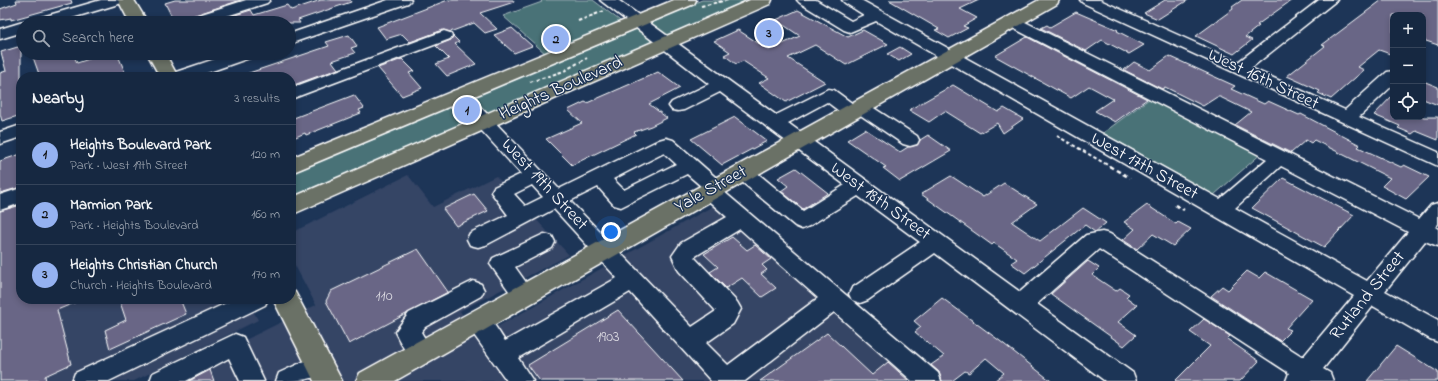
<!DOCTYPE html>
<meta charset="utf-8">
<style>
body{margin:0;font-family:"Indie Flower",sans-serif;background:#1f3048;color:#f1f3f6}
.controls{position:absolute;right:12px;top:12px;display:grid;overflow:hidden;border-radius:8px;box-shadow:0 2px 6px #0003}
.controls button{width:36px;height:36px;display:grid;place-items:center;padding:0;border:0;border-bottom:1px solid #35445a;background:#162841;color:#f1f3f6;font:20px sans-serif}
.you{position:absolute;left:611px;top:232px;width:14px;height:14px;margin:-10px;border:3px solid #fff;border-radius:50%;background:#1a73e8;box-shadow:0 0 0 6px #1a73e833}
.badge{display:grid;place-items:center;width:26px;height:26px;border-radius:50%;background:#95b2f1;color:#111;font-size:13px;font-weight:700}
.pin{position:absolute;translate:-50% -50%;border:2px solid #fff;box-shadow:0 1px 4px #0006}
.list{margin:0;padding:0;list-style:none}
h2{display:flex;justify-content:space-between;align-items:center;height:52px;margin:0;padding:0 16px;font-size:17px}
h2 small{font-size:13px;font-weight:400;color:#9ea6b1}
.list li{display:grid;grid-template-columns:26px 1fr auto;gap:12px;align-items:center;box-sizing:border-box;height:60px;padding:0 16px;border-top:1px solid #35445a}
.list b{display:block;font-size:15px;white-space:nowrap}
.list p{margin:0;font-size:13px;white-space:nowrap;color:#9ea6b1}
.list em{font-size:13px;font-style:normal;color:#9ea6b1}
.icon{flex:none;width:22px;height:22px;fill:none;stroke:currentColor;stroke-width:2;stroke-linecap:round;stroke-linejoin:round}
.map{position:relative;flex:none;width:1438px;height:381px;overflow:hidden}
.search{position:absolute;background:#162841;box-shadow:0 2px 6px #0003;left:16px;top:16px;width:280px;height:44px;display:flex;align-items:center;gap:10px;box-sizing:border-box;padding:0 14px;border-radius:22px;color:#9ea6b1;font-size:15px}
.panel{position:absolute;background:#162841;box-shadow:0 2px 6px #0003;left:16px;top:72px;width:280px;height:232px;border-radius:16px}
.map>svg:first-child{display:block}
.built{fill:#344465}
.green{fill:#497277;stroke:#a4b8bb}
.building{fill:#696686;stroke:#fff}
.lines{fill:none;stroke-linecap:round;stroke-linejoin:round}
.minor-casing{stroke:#fff;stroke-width:3}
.major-casing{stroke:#fff;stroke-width:3}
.path-far1{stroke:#fff;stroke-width:2;stroke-dasharray:3.5 2.5;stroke-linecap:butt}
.path{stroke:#fff;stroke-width:2.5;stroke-dasharray:4.5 3.5;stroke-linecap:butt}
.minor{fill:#1d3557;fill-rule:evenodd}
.major{fill:#6a7166;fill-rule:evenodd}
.labels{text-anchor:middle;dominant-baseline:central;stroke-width:3;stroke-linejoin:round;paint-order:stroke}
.number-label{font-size:16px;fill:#dad9e1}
.street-label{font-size:18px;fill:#fff;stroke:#1d3557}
</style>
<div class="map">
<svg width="1438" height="381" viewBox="0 0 1438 381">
<rect width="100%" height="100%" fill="#1d3557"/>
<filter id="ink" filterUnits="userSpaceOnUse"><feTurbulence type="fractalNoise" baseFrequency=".025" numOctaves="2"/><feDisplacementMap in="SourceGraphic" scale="8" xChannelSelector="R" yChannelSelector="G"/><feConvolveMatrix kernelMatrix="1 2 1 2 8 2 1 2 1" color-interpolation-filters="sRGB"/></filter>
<g filter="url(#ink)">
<!-- built -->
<g class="built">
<polygon points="408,175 433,207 496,176 569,255 460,311 508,381 162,381 316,305 291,258 291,233"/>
<polygon points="21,197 21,299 247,299 258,320 134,381 0,381 0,205"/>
<polygon points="715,205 916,381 531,381 493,329"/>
</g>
<!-- green -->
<g class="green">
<polygon points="540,0 593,0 623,23 546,54 503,16 542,2"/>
<polygon points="702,0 748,0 291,199 291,172"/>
<polygon points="1153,96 1263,152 1214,195 1103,133"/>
</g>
<!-- building -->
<g class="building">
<polygon points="16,0 71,0 72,3 11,20 11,18 0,20 0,9 17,3"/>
<polygon points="175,0 241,0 183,19 180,23 175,23 165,3"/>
<polygon points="321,0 350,0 351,2 298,20 300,23 210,23 251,10 254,15 287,5 291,10"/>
<polygon points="448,0 513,0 514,2 480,13 497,29 485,33 474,23 450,32 443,30 410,42 402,34 386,39 377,27"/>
<polygon points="889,0 979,0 960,9 977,18 963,26 968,28 949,38 935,30 939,29"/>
<polygon points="1165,0 1188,0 1158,19 1144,13"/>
<polygon points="1242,0 1292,0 1257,25 1259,26 1245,37 1252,40 1234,54 1196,36 1233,9 1232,7"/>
<polygon points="1382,0 1438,0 1438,45 1423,40 1423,15 1393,15 1393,55 1379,50 1358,67 1364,70 1331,99 1318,93 1320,91 1287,76 1325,46 1322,45"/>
<polygon points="798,10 848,37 863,30 888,44 846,65 815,45 788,58 825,82 786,102 759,83 769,78 743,61 736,64 724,55 730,52 714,41 738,30 769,50 800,36 776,20"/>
<polygon points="1076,12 1118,30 1117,31 1144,45 1129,54 1102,40 1086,51 1041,28 1047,25 1050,27"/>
<polygon points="512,28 532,46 514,53 494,35"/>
<polygon points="349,35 357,46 351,48 355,53 332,61 338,69 291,86 291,77 244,77 243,75 329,46 326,42"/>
<polygon points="453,36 459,42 455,44 476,64 447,76 436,64 449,59 436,46 451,40"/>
<polygon points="1027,37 1147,99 1115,122 1095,111 1113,99 1089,86 1071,98 995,56"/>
<polygon points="21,46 21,115 2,121 0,114 0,73 6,71 1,52"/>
<polygon points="900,47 911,54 899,61 887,54"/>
<polygon points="44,53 73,53 77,63 107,53 117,53 127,77 40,77 33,57"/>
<polygon points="1169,56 1235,86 1231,89 1264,104 1268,101 1299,115 1301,114 1360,145 1358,147 1401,167 1404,165 1429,177 1406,199 1382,186 1390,178 1314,140 1311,143 1306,140 1291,153 1235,125 1251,112 1220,97 1217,97 1203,106 1165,87 1162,89 1124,70 1134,62 1150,70"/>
<polygon points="402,59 414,71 409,73 422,88 402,96 378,68"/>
<polygon points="658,72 680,88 649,104 667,118 651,126 634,132 636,134 572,165 546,139 582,123 568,110 585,102 587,103"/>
<polygon points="1423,81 1438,87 1438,105 1423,99"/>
<polygon points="953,85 998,112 1004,108 1023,119 1003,133 997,123 980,133 945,111 929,122 909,110"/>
<polygon points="354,95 364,108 359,110 361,113 306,135 305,133 291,139 291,119"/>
<polygon points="1393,95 1393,117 1438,117 1438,140 1416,131 1412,134 1398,128 1400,126 1374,115"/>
<polygon points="735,117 767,141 722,165 691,139"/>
<polygon points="865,129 900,152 908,147 917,145 920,140 928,135 951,151 900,181 883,168 886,167 847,140"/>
<polygon points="21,154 21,187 0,193 0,161"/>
<polygon points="796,168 828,193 803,209 781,191 788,186 778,178"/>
<polygon points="951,176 983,197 1004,183 1037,204 1012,222 1040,241 1083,208 1106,223 1095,232 1085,225 1025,273 1011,263 1017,259 994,243 992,245 921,194"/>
<polygon points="1283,178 1354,215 1324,247 1252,208"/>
<polygon points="474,194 488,211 456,226 443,209"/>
<polygon points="21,205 21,299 84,299 57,310 71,364 45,376 46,381 0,381 0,211"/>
<polygon points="1147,205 1176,224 1178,222 1191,229 1173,246 1153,234 1137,249 1123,240 1135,229 1124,222"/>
<polygon points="732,237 747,250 755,245 771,259 762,265 767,270 761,274 776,288 762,297 742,278 726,288 710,272 718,267 704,254"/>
<polygon points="418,249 448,292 349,344 326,301 331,291"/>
<polygon points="1088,261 1099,268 1092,275 1116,291 1120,288 1129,294 1126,297 1137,305 1118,322 1136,335 1124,346 1051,294"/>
<polygon points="1247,271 1259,278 1265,272 1312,299 1286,328 1291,330 1280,341 1211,296 1222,286 1228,290"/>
<polygon points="942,298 1000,341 1051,381 994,381 1004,373 986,358 969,373 965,371 952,381 942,381 939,372 931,365 944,356 915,332 921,327 914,321"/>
<polygon points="119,299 180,299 186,314 110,349 105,330 126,320"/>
<polygon points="618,310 683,381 540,381 528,365"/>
<polygon points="1204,319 1230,336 1227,339 1259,361 1240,381 1175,381 1210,346 1190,332"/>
<polygon points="827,333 872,375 888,362 909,381 760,381"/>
<polygon points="1396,346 1438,372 1438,381 1367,381"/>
<polygon points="210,370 214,381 189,381"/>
</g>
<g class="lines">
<defs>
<g id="minor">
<polygon points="101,0 125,0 122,3 55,23 30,23 32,20"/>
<polygon points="246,0 270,0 267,3 205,23 181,23 183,20"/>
<polygon points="388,0 411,0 408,3 289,44 289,34"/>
<path d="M600 0H618L776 115 828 89 834 90 853 104 860 101 866 103 917 136 919 140 917 144 910 146 903 144 859 114C847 120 837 109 827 102L788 123 1020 292 1086 235 1102 232 1110 234 1303 357 1354 296 876 21 850 32 844 30 800 3 797 0H816L851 21 864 15 845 3 842 0H861L1220 199 1267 159 1007 25 1005 22 1007 19H1019L1419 219 1431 205 1438 203V224L1435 227 1438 229V246L1425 241 1385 291 1438 320V342L1430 339 1373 306 1323 369 1330 373 1333 381H1286L1289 373 1099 249 1037 304 1133 373 1136 381H1105L935 253 868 300 860 303 852 300 849 294 852 288 920 242 858 196 809 226 802 229 795 226 736 177 733 172 736 167 743 165 750 167 803 211 845 185 720 92 684 110 678 111 672 110 669 106 672 102 709 84ZM1281 166 1408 232 1367 281 1235 208Z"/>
<polygon points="1080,0 1100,0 1238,62 1319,0 1337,0 1251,68 1345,110 1387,72 1393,71 1393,85 1359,117 1438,152 1438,166 1083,3"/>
<polygon points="23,22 26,23 23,23 23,32 0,39 0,29"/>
<polygon points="444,31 450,33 452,36 450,39 291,99 291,88"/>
<polygon points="233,53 257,53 255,56 195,77 170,77 173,73"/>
<path d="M459 90 465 91 559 189 659 140 666 138 673 140 722 183 725 188 723 191 938 373 941 381H912L834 312 745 381H711L630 292 518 358 533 381H507L469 328 465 321 469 314C488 308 495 327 505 341L617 278 554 209 486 245 478 247 470 245 467 239 470 233 508 215 491 192 494 187 521 174 453 99 450 95 453 91ZM664 153 676 164 624 190 613 179ZM687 174 702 187 700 191 703 196 727 217 681 243 672 256 679 271 716 311 692 327 570 201 598 187 614 205 621 207ZM532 185 543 197 525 206 514 194ZM740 229 818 298 728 365 706 343 733 324 741 309 737 302 694 257Z"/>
<polygon points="21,125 21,137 0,144 0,132"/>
<polygon points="21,188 21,203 0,210 0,195"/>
<polygon points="544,234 552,236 555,242 552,248 515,267 535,295 532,301 524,304 516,301 490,264 493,258"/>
<path d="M473 281 481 284 484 290 481 296 425 327 421 332 433 352 430 359C410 366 403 347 395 332L409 313Z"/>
<polygon points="235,299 268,299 265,305 109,381 72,381 75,373"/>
<polygon points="235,334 243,337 264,381 240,381 229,358 186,381 150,381 153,373"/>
<path d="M320 354 329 357 332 364C322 381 296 381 276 381L279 373Z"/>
</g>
<g id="major">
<polygon points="118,0 134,0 148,23 130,23"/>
<polygon points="674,0 696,0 694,4 291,173 291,158"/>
<polygon points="750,0 772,0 770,4 291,215 291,198"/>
<polygon points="1039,0 1059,0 1057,4 395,381 356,381 360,373"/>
<polygon points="147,53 165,53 178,77 160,77"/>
<polygon points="291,291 295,292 342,381 314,381 273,299 291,299"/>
</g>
</defs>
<!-- minor casing -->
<use href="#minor" class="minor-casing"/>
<!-- major casing -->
<use href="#major" class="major-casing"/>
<!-- path-far1 -->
<g class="path-far1">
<polyline points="701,6 728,0"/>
<polyline points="578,21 604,11"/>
<polyline points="530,82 564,71 587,58"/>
<polyline points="1057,136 1111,167"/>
</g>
<!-- path -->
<g class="path">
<polyline points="1109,166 1130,178"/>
<polyline points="1175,205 1184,210"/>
</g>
<!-- minor -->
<use href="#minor" class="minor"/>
<!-- major -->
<use href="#major" class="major"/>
</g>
</g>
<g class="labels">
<!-- number labels -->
<g class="number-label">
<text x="384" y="296">110</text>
<text x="608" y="337">1903</text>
</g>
<!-- street labels -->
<g class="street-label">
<text transform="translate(1263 80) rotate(25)">West 16th Street</text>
<text transform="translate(561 89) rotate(-24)">Heights Boulevard</text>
<text transform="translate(1144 167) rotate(29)">West 17th Street</text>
<text transform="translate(544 185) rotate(47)">West 19th Street</text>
<text transform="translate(711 190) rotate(-29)">Yale Street</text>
<text transform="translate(880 202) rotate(36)">West 18th Street</text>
<text transform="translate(1368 296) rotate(-51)">Rutland Street</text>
</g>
</g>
</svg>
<div class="controls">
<button>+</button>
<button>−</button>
<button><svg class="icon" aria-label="locate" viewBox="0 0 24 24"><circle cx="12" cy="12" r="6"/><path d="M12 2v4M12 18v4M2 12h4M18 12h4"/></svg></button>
</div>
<div class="you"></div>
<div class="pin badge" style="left:467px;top:110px">1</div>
<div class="pin badge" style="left:556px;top:39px">2</div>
<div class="pin badge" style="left:769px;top:33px">3</div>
<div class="search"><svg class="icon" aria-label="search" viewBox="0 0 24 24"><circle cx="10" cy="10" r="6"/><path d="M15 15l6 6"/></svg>Search here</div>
<section class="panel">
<h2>Nearby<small>3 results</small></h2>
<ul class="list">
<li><span class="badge">1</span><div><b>Heights Boulevard Park</b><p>Park · West 19th Street</p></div><em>120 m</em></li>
<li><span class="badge">2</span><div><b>Marmion Park</b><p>Park · Heights Boulevard</p></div><em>160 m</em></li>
<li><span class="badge">3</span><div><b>Heights Christian Church</b><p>Church · Heights Boulevard</p></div><em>170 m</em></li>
</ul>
</section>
</div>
